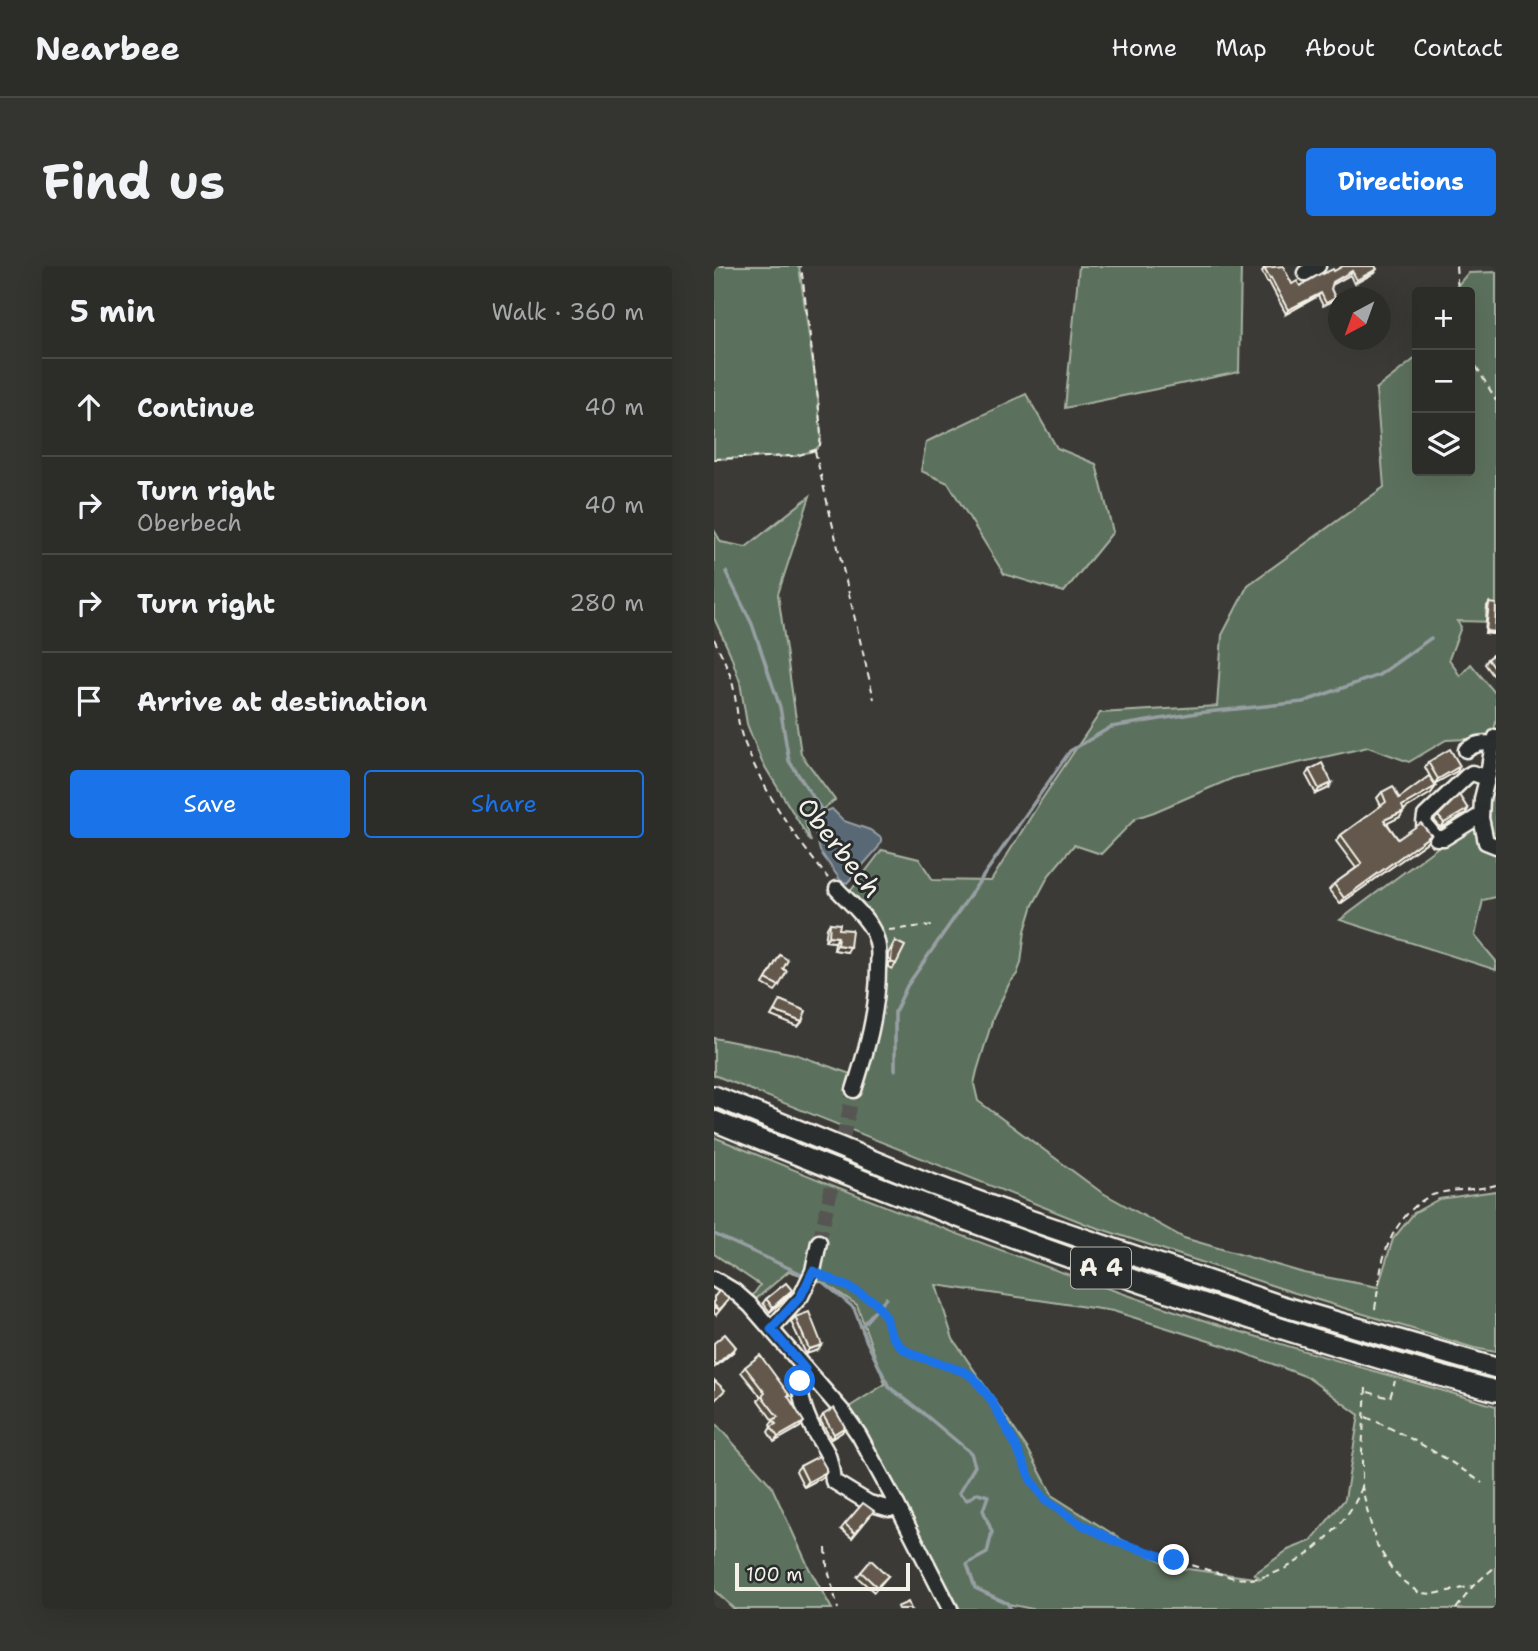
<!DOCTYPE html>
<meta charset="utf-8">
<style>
body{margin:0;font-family:"Shantell Sans",sans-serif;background:#343431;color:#f1f3f6}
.controls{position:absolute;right:21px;top:21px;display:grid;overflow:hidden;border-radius:7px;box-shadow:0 7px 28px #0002}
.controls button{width:63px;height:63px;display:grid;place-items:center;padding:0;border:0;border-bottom:2px solid #484846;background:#2c2c29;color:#f1f3f6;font:35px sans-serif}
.compass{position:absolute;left:614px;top:21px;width:63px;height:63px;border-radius:50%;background:#2c2c29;box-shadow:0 7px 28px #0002;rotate:221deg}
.scale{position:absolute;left:21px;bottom:18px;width:175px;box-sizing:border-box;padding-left:7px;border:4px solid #f4f1e8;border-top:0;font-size:19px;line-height:24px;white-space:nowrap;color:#f4f1e8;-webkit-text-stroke:5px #2a2d2e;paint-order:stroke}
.stop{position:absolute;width:21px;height:21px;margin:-16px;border:5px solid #1a73e8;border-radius:50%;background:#fff}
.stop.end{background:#1a73e8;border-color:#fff;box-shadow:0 2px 7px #0008}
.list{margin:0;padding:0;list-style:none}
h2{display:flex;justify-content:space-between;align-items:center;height:91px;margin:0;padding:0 28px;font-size:30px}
h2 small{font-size:23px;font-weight:400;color:#a6a7a8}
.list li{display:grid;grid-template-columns:46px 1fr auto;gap:21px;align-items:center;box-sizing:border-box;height:98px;padding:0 28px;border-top:2px solid #484846}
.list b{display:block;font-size:26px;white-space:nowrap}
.list p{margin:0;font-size:23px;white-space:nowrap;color:#a6a7a8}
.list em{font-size:23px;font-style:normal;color:#a6a7a8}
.actions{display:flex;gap:14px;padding:21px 28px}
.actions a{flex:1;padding:16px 0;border:2px solid #1a73e8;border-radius:7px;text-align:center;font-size:24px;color:#1a73e8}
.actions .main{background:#1a73e8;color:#fff}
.icon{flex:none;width:38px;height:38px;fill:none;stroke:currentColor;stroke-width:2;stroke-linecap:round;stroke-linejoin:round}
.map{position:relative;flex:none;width:782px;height:1343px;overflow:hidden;border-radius:7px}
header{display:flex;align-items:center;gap:42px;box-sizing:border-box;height:98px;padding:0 35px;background:#2c2c29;border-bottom:2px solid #484846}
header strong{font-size:33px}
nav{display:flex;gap:38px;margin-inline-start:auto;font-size:24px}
.intro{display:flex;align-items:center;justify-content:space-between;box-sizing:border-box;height:168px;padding:0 42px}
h1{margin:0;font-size:49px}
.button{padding:18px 32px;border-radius:7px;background:#1a73e8;color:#fff;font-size:24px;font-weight:700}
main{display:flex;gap:42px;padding:0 42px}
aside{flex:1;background:#2c2c29;border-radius:7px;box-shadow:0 7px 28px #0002}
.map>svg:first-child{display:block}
.green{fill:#5b715d;stroke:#a8b1a2;stroke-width:2;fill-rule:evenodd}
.water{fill:#596875;stroke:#979fa3;stroke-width:2}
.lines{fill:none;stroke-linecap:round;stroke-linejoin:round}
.stream{stroke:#979fa3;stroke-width:3.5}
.minor-tunnel{stroke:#575552;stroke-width:14;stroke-dasharray:14 7;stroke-linecap:butt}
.minor-casing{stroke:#f4f1e8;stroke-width:19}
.highway-casing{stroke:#f4f1e8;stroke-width:24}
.path{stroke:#f4f1e8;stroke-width:2;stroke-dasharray:7 5;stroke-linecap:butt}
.minor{stroke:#2a2d2e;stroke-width:14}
.highway{stroke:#2a2d2e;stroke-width:19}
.wall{fill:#554d40;stroke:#f4f1e8;stroke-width:2}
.shaded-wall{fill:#453e34;stroke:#f4f1e8;stroke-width:2}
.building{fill:#63594b;stroke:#f4f1e8;stroke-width:2}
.route{stroke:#1a73e8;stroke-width:9}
.labels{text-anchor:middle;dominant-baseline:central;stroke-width:6;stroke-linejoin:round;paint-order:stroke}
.shield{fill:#2a2d2e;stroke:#b7b6b0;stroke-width:2}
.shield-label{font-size:24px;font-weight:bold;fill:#f4f1e8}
.street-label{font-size:26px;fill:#f4f1e8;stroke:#2a2d2e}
</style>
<header>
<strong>Nearbee</strong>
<nav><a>Home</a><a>Map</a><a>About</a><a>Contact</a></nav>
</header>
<div class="intro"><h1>Find us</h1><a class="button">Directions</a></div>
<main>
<aside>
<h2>5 min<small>Walk · 360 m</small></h2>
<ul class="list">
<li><svg class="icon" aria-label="ahead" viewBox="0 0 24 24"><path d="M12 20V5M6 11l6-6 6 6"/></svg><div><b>Continue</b></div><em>40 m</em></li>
<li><svg class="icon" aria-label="right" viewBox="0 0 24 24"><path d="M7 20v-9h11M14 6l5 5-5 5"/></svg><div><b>Turn right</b><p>Oberbech</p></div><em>40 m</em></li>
<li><svg class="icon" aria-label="right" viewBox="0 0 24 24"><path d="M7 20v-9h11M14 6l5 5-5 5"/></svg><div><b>Turn right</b></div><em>280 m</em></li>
<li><svg class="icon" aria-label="arrive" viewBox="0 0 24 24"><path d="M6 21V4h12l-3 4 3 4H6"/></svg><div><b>Arrive at destination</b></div></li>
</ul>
<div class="actions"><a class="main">Save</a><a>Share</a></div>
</aside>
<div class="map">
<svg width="782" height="1343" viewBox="0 0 782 1343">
<rect width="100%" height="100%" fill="#3b3a37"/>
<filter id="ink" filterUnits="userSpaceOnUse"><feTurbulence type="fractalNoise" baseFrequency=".0143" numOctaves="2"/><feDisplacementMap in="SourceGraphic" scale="14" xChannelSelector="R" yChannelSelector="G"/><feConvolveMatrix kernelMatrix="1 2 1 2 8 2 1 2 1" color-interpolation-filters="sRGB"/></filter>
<g filter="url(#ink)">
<!-- green -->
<g class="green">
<polygon points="0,0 85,0 104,133 107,169 106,179 101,184 82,190 0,193"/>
<polygon points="365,0 527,0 525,106 351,142"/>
<polygon points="782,6 782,356 743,355 747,361 735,393 746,410 757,398 782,428 782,456 779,468 774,472 732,474 695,496 654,481 519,512 440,546 422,552 387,588 360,579 335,609 319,639 311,665 307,697 303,708 295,718 279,752 263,805 260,818 264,835 387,926 470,972 590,1007 664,1021 679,973 700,947 725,933 782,925 782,1086 760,1082 578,1026 372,958 0,809 0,772 81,788 150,813 169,678 135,627 168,584 205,593 219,614 277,615 326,536 386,447 503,440 508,369 534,319 670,221 662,123 703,91 703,205 756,205 756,26 738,26 754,7"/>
<polygon points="312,128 343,182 382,198 399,266 350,326 290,308 234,217 207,205 212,176"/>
<polygon points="96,230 64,328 87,488 121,534 91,556 97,576 48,496 33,458 26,416 16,387 0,352 0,264 7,276 32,281"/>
<polygon points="782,507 782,631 769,634 761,670 782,695 782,704 626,654 724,581 767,552 774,509"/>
<path d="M0 871C152 934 305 994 461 1045 567 1080 675 1109 782 1140V1343H318L294 1338 297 1343H246L166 1191 135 1141 171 1118 143 1039 110 1017 75 1005 41 1034 39 1032V1029L46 1019 0 988ZM222 1019 399 1045 514 1081 593 1111 645 1149 631 1233 597 1275 574 1284 540 1308 548 1313 459 1301 413 1277 339 1230 315 1185 239 1073Z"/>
<polygon points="0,1156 57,1219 95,1302 118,1343 20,1343 0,1324"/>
</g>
<!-- water -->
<polygon class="water" points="118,543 130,555 156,564 167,572 167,576 164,582 133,617 127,615 106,585 100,561 109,546"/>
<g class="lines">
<!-- stream -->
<g class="stream">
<polyline points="12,306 38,358 66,441 75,495 109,546"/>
<polyline points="181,804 181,746 193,720 356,485 397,461 483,447 589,436 665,409 717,372"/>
<polyline points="0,968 88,1008"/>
<polyline points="110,1017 140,1042 153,1076 175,1121 209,1147 257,1187 261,1200 245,1227 253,1234 264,1227 274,1230 269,1244 278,1266 273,1287 253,1298 261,1322 293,1337 297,1343"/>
<polyline points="147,1061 172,1032"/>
</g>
<!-- minor-tunnel -->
<polyline class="minor-tunnel" points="105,976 140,824"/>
<defs>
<g id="minor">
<polyline points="591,7 604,0"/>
<polyline points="782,471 778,483 774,509 768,533 767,552 772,576 782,580"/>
<path d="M752 484C761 478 768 476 779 478"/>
<polyline points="767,549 730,572 722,572 710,557 711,550 753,510 758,507 773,512"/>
<path d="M123 623C135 636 151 649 159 665 165 677 165 688 164 702 164 745 153 783 140 824"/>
<polyline points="0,1013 20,1025 36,1039 129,1146 145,1169 183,1239 236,1343"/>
<polyline points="57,1063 87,1030 99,1005 105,976"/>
<path d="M91 1103 86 1108C84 1126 91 1147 99 1163 103 1171 109 1179 113 1187 117 1196 118 1206 119 1215L155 1237 176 1243 183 1239"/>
</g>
<g id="highway">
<polyline points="0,830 214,917 315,954 568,1040 782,1102"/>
<path d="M0 855C255 960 515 1054 782 1125"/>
</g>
</defs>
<!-- minor casing -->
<use href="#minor" class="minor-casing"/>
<!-- highway casing -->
<use href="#highway" class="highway-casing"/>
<!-- path -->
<g class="path">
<polyline points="742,0 744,26"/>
<polyline points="756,90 782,134"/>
<polyline points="101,185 160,433"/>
<polyline points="0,193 82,190 101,184 106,179 107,169 104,133 87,0"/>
<path d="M0 373C6 385 13 399 17 412 23 431 22 452 28 470 47 522 79 569 114 612"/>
<polyline points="175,664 220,659"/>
<path d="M112 1011 161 1036 172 1051 177 1069 188 1082 200 1089 252 1106 260 1112 277 1134 302 1180 317 1214 331 1234 365 1257 403 1276 520 1312C526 1312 532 1313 537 1313 580 1309 634 1261 648 1221"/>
<path d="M661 1043C667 1004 667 977 695 946 703 938 711 931 722 928 742 922 762 925 782 919"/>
<polyline points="652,1122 648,1185 648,1221 655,1252 663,1279 677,1302 689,1315 705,1327 720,1328 759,1320"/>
<polyline points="654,1126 676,1132 681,1115"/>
<path d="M652 1151C693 1169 732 1191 768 1217"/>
<polyline points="112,1282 113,1300 124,1343"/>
<polyline points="742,1343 759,1320 782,1300"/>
</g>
<!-- minor -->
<use href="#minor" class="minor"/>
<!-- highway -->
<use href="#highway" class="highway"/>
</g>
<!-- wall -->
<g class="wall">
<polygon points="550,2 578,18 586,20 609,8 620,5 660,7 640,18 636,9 618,19 617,23 621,32 619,35 609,40 604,30 572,48 555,16 553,16 548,6"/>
<polygon points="775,337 779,368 771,367 773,340"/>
<polygon points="782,387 782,407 779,409 771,398 774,393"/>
<polygon points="714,496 743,505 720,518 722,520 717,527 690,543 686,551 673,557 684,573 717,569 713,576 626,638 615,624 620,618 642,602 622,575 627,569 667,540 663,532 668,526 685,532 720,518 711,501"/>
<polygon points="595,504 615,522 602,528 592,509"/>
<polygon points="754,543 751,548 727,562 720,554 724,550"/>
<polygon points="116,657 125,663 133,686 120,684 121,676 111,675 113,662"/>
<polygon points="181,675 182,698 178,703 174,701 174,688"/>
<polygon points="66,689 65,720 61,725 49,718"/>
<polygon points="75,1029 56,1046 49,1037 52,1033"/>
<polygon points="0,1031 11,1038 2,1049 0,1047"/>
<polygon points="81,1051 104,1084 92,1088 77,1056"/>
<polygon points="31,1101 74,1130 86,1161 60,1176 54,1166 57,1161 56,1159 59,1155 44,1134 47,1131 27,1106"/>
<polygon points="109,1149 128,1166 117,1173 106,1154"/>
<polygon points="86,1200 109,1211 90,1221 82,1205"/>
<polygon points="160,1245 138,1272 127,1263 131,1258"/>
<polygon points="147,1306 174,1310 160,1326 143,1311"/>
</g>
<!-- shaded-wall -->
<g class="shaded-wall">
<polygon points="663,3 660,7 640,18 643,14"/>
<polygon points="638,5 636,9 616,20 619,16"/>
<polygon points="607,27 604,30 572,48 574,44"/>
<polygon points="772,365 781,366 779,368 771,367"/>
<polygon points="746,500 743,505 720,518 724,513"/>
<polygon points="618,517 615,522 602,528 605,523"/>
<polygon points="722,520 717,527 684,547 688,540"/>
<polygon points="754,543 751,548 727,562 730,557"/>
<polygon points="690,545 686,551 666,561 670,554"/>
<polygon points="717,569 713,576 626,638 630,632"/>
<polygon points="115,670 124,671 121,676 111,675"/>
<polygon points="123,679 136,681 133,686 120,684"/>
<polygon points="60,745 88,756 84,761 57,750"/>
<polygon points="78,1024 75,1029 56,1046 59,1041"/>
<polygon points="108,1079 104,1084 92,1088 95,1083"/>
<polygon points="22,1081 19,1086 0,1102 2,1099"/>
<polygon points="90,1156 86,1161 60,1176 64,1171"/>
<polygon points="131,1161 128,1166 117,1173 120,1168"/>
<polygon points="112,1206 109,1211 90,1221 94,1216"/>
</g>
<!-- building -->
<g class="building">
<polygon points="569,0 578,18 583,15 586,20 608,7 609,8 619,3 620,5 629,0 661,0 663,3 643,14 638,5 619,16 617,23 621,32 612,37 607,27 574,44 557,12 556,13 550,2"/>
<polygon points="775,337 782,338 781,366 772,365"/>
<polygon points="782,387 782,404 774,393"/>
<polygon points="736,483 746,500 724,513 714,496"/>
<polygon points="608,497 618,517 605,523 595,504"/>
<polygon points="715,510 722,520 688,540 690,545 670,554 684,573 707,557 717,569 630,632 620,618 648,598 627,569 672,536 668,526 679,520 685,532"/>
<polygon points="745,529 754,543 730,557 724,550"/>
<polygon points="116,657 126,658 125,663 138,664 136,681 123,679 124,671 115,670"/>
<polygon points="181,675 191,680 182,698 177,696 178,683"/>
<polygon points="66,689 74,694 69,703 73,705 65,720 52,713"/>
<polygon points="66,734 92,745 88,756 60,745"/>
<polygon points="72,1017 78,1024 59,1041 52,1033"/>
<polygon points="5,1025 15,1033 5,1044 0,1039 0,1031"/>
<polygon points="95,1046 108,1079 95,1083 81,1051"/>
<polygon points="11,1068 22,1081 2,1099 0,1097 0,1077"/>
<polygon points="46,1089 76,1130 74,1130 90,1156 64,1171 57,1161 62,1158 59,1154 64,1151 48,1130 51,1127 31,1101"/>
<polygon points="0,1114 11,1124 0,1135"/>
<polygon points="120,1142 131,1161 120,1168 109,1149"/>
<polygon points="105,1190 112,1202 112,1206 94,1216 86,1200"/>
<polygon points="149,1237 160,1245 141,1267 131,1258"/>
<polygon points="157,1294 174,1310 163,1321 147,1306"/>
<polygon points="194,1336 197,1343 184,1343 183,1341"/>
</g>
</g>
<g class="lines" filter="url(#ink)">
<!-- route -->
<polyline class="route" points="86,1115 86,1108 91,1103 57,1063 87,1030 99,1005 134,1021 161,1036 172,1051 177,1069 188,1082 200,1089 251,1106 260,1112 277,1134 302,1180 317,1214 331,1234 365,1257 403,1276 460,1294"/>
</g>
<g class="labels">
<!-- shield labels -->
<rect class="shield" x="357" y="981.5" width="60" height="41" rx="5"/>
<g class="shield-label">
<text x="387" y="1002">A 4</text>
</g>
<!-- street labels -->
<g class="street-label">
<text transform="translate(126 581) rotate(52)">Oberbech</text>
</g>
</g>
</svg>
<div class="controls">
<button>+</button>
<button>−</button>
<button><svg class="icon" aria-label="layers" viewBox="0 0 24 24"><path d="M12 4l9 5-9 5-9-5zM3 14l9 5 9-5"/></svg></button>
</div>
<svg class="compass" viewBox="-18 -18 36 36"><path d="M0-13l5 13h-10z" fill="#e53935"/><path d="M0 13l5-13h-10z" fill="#a6a7a8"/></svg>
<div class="scale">100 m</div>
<div class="stop" style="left:86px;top:1115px"></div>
<div class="stop end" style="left:460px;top:1294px"></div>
</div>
</main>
